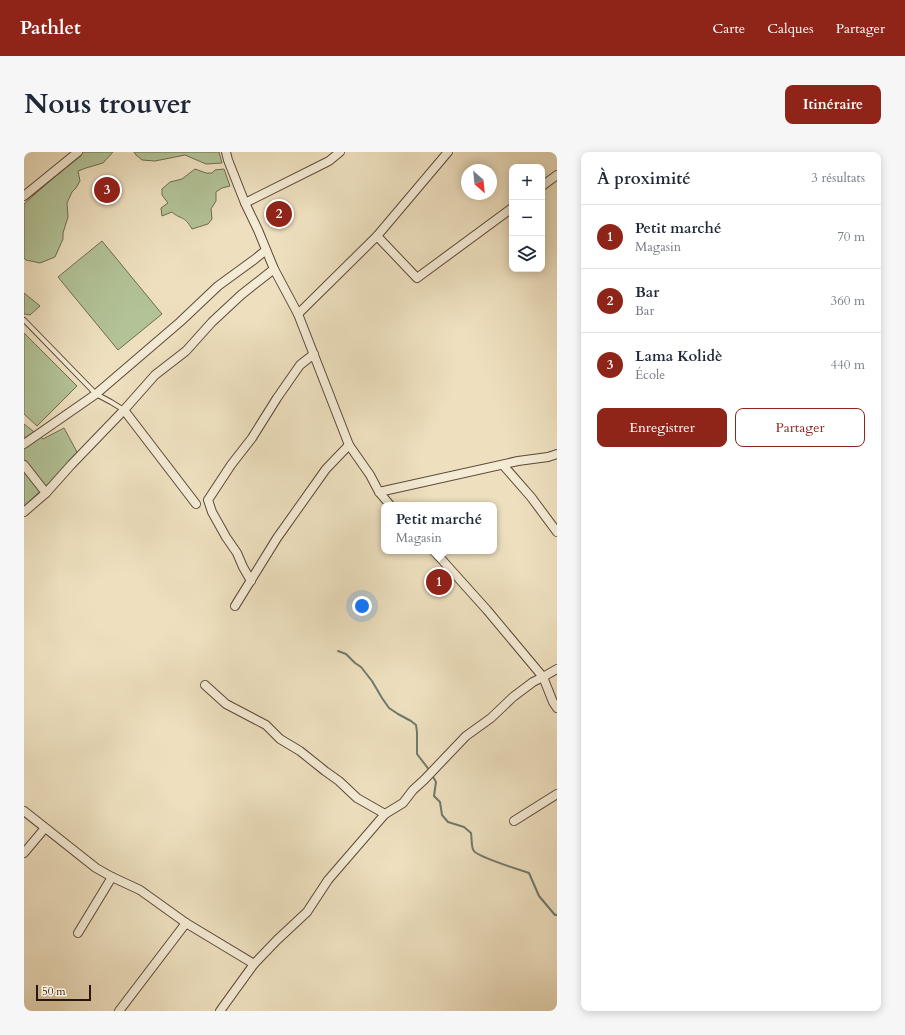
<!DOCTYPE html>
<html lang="fr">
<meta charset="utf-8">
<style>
body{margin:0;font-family:Cardo,serif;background:#f6f6f7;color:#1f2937}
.controls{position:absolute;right:12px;top:12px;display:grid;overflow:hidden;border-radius:8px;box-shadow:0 2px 10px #0003}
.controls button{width:36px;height:36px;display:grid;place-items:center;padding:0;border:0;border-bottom:1px solid #e0e1e3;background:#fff;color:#1f2937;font:20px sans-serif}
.compass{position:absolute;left:437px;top:12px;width:36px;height:36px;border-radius:50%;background:#fff;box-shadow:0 2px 10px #0003;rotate:153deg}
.scale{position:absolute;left:12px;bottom:10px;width:55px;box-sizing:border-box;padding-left:4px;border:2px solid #2b160c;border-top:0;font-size:11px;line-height:14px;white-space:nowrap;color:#2b160c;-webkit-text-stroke:3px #f4ebd5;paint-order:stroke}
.you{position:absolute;left:338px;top:454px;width:14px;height:14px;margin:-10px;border:3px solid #fff;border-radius:50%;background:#1a73e8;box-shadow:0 0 0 6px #1a73e833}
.badge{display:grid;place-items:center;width:26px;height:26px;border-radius:50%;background:#8f2418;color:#fff;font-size:13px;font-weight:700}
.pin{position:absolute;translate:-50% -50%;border:2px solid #fff;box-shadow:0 1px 4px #0006}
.popup{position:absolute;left:357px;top:350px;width:116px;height:52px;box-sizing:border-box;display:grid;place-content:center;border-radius:8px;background:#fff;filter:drop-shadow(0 1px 3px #0005);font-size:13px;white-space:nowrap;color:#747a83}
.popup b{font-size:15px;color:#1f2937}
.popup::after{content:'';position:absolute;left:50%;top:100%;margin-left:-8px;border:8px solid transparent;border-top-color:#fff}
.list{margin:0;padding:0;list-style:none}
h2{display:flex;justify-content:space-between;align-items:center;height:52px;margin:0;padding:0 16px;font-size:17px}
h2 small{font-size:13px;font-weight:400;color:#747a83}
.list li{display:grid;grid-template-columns:26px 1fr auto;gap:12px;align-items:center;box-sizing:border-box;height:64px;padding:0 16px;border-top:1px solid #e0e1e3}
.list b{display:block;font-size:15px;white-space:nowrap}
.list p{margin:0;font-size:13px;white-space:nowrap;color:#747a83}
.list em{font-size:13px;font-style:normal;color:#747a83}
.actions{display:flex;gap:8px;padding:12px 16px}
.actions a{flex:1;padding:9px 0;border:1px solid #8f2418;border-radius:8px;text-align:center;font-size:14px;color:#8f2418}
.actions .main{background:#8f2418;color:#fff}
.icon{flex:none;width:22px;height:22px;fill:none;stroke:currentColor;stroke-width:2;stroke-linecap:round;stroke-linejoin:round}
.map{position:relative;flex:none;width:533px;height:859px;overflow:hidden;border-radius:8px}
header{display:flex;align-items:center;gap:24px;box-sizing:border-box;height:56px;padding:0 20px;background:#8f2418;color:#fff}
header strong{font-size:19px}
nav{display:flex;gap:22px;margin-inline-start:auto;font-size:14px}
.intro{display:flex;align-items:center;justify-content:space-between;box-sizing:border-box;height:96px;padding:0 24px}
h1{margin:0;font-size:28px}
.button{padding:10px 18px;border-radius:8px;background:#8f2418;color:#fff;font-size:14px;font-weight:700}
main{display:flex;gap:24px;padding:0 24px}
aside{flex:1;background:#fff;border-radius:8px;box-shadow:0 2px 10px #0003}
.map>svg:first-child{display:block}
.green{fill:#b2c397;stroke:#6e6c52}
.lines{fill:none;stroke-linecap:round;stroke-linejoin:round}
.stream{stroke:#6e7a6d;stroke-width:2}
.service-casing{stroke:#5c4839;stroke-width:6}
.minor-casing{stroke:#5c4839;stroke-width:10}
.service{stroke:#f4ebd5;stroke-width:4}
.minor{stroke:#f4ebd5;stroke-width:8}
</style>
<header>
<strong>Pathlet</strong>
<nav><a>Carte</a><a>Calques</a><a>Partager</a></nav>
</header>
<div class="intro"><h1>Nous trouver</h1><a class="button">Itinéraire</a></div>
<main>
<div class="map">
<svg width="533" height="859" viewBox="0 0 533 859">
<rect width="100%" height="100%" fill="#eee0bf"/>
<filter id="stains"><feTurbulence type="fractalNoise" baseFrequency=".005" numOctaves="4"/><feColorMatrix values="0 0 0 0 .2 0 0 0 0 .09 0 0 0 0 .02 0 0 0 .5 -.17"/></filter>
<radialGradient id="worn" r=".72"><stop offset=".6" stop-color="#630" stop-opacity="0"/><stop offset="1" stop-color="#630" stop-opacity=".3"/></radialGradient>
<!-- green -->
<g class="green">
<polygon points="58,0 89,0 79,11 62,16 54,19 56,29 52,36 48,40 43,51 44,65 39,81 39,87 31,105 16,111 2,108 0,106 0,52"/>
<polygon points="110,0 195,0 198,11 182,12 161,3 131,9 118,8 112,3"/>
<path d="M171 17 182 21H188L191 18 200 17 206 34 198 36 192 40V49L187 57 188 67 184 72 168 77C160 63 157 68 148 60L138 64 137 56 144 51 138 43V37L146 30 158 27Z"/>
<polygon points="78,89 138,162 94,198 34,125"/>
<polygon points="0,141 16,154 6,163 0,162"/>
<polygon points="0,181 53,234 13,274 0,262"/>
<polygon points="0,272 19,287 40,276 53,300 34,323 0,354"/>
</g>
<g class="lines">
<!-- stream -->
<g class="stream">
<polyline points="314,499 322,502 331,511 337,515 348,529 358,546 365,556 374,562 387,569 392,573 393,580 393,602 406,619"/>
<path d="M408 623 412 630 410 644 416 650 418 663 424 670 440 675 447 681C448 686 447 696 450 699 454 705 496 718 505 721L515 744 531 763H533"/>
</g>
<defs>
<polyline id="service" points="0,168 72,242 87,250 100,258"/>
<g id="minor">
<polyline points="202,0 204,8 221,51 234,78 250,117 274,162 325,293 346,323 355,340 366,353"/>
<polyline points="518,34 533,23"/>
<polyline points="0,44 54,0"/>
<polyline points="221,51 305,9 316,0"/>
<polyline points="353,84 393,126 488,56"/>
<polyline points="274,162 353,84 424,0"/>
<polyline points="100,258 172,352"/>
<polyline points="0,292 72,242 156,170 194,134 231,107 242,98"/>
<polyline points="0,313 22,341"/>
<polyline points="479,313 507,345 533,380"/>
<polyline points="355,340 494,309 524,305 533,302"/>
<polyline points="0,360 22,341 47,313 100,258 131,223 162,199 188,170 217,143 250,117"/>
<polyline points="410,399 463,458 519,525 533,517"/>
<polyline points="227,429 219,415 213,401 202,385 188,360 184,348 207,313 228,286 253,246 276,213 290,202"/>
<polyline points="211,454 253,386 302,317 325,293"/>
<polyline points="181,533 202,552 242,573 256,587 276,599 301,619 315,629 333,646 361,662"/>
<polyline points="0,659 72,716 88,725 116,738 162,771 230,812"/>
<polyline points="490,669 533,642"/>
<polyline points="0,701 21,676"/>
<polyline points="54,781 88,725"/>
<polyline points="95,859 162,771"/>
<polyline points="196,859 230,812 253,788 283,760 304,728 361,662 379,651 389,638 400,628 442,584 467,566 489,545 509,530 519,525 529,550 533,556"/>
</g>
</defs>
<!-- service casing -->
<use href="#service" class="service-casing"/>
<!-- minor casing -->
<use href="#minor" class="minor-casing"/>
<!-- service -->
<use href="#service" class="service"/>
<!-- minor -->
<use href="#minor" class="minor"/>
</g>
<rect width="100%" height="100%" filter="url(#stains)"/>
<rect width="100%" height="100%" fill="url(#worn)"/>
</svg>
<div class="controls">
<button>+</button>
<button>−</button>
<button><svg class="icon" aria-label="layers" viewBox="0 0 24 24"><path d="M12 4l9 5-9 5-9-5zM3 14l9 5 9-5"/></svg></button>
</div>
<svg class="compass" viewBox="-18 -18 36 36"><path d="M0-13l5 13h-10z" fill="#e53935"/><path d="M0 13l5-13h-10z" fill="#747a83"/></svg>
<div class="scale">50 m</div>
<div class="you"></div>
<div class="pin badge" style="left:415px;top:430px">1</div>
<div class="popup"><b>Petit marché</b>Magasin</div>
<div class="pin badge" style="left:255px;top:62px">2</div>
<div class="pin badge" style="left:83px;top:38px">3</div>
</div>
<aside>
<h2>À proximité<small>3 résultats</small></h2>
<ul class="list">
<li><span class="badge">1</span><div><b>Petit marché</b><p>Magasin</p></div><em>70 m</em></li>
<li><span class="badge">2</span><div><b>Bar</b><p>Bar</p></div><em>360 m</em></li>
<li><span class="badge">3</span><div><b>Lama Kolidè</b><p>École</p></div><em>440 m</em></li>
</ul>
<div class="actions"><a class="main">Enregistrer</a><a>Partager</a></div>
</aside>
</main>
